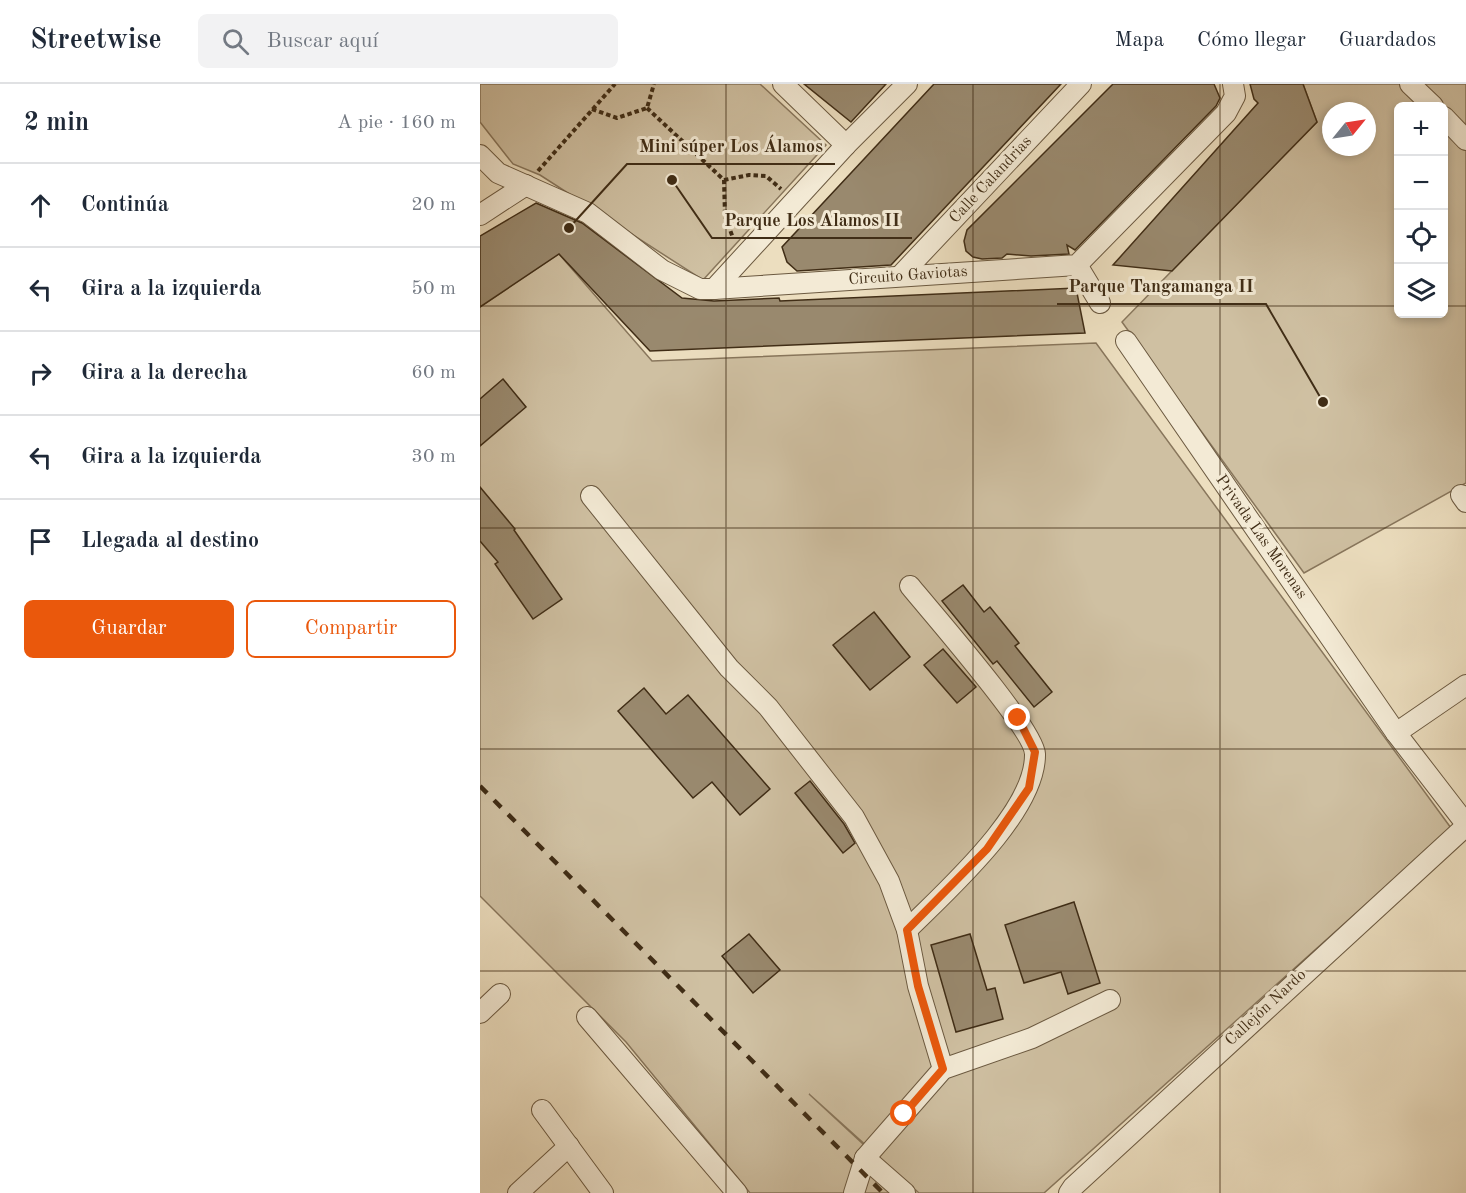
<!DOCTYPE html>
<html lang="es">
<meta charset="utf-8">
<style>
body{margin:0;font-family:"Old Standard TT",serif;background:#f2f2f3;color:#1f2937}
.controls{position:absolute;right:18px;top:18px;display:grid;overflow:hidden;border-radius:9px;box-shadow:0 3px 9px #0003}
.controls button{width:54px;height:54px;display:grid;place-items:center;padding:0;border:0;border-bottom:2px solid #e0e1e3;background:#fff;color:#1f2937;font:30px sans-serif}
.compass{position:absolute;left:842px;top:18px;width:54px;height:54px;border-radius:50%;background:#fff;box-shadow:0 3px 9px #0003;rotate:60deg}
.stop{position:absolute;width:18px;height:18px;margin:-14px;border:4px solid #ea580c;border-radius:50%;background:#fff}
.stop.end{background:#ea580c;border-color:#fff;box-shadow:0 2px 6px #0008}
.list{margin:0;padding:0;list-style:none}
h2{display:flex;justify-content:space-between;align-items:center;height:78px;margin:0;padding:0 24px;font-size:26px}
h2 small{font-size:20px;font-weight:400;color:#747a83}
.list li{display:grid;grid-template-columns:39px 1fr auto;gap:18px;align-items:center;box-sizing:border-box;height:84px;padding:0 24px;border-top:2px solid #e0e1e3}
.list b{display:block;font-size:22px;white-space:nowrap}
.list em{font-size:20px;font-style:normal;color:#747a83}
.actions{display:flex;gap:12px;padding:18px 24px}
.actions a{flex:1;padding:14px 0;border:2px solid #ea580c;border-radius:9px;text-align:center;font-size:21px;color:#ea580c}
.actions .main{background:#ea580c;color:#fff}
.icon{flex:none;width:33px;height:33px;fill:none;stroke:currentColor;stroke-width:2;stroke-linecap:round;stroke-linejoin:round}
.map{position:relative;flex:none;width:986px;height:1109px;overflow:hidden}
header{display:flex;align-items:center;gap:36px;box-sizing:border-box;height:84px;padding:0 30px;background:#fff;border-bottom:2px solid #e0e1e3}
header strong{font-size:28px}
nav{display:flex;gap:33px;margin-inline-start:auto;font-size:21px}
.search{width:420px;height:54px;background:#f2f2f3;display:flex;align-items:center;gap:15px;box-sizing:border-box;padding:0 21px;border-radius:9px;color:#747a83;font-size:22px}
main{display:flex}
aside{flex:1;background:#fff}
.map>svg:first-child{display:block}
.green{fill:#cfc0a2;stroke:#88765c;stroke-width:1.5;fill-rule:evenodd}
.building{fill:#99896e;stroke:#402d16;stroke-width:1.5}
.lines{fill:none;stroke-linecap:round;stroke-linejoin:round}
.street-casing{stroke:#6b5940;stroke-width:22}
.path{stroke:#402d16;stroke-width:4;stroke-dasharray:4.5 3;stroke-linecap:butt}
.street{stroke:#f3ead5;stroke-width:20}
.rail{stroke:#402d16;stroke-width:4.5;stroke-dasharray:10 10;stroke-linecap:butt}
.route{stroke:#ea580c;stroke-width:8}
.grid{fill:none;stroke:#402d16;stroke-width:1.5;stroke-opacity:0.55}
.labels{text-anchor:middle;dominant-baseline:central;stroke-width:6;stroke-linejoin:round;paint-order:stroke}
.street-label{font-size:16px;fill:#402d16;stroke:#f3ead5}
.leader{fill:none;stroke:#402d16;stroke-width:2}
.callout-dot{fill:#402d16;stroke:#f3ead5;stroke-width:2}
.callout-label{font-size:18px;text-anchor:middle;font-weight:bold;fill:#402d16;stroke:#f3ead5;stroke-width:6;stroke-linejoin:round;paint-order:stroke}
</style>
<header>
<strong>Streetwise</strong>
<div class="search"><svg class="icon" aria-label="search" viewBox="0 0 24 24"><circle cx="10" cy="10" r="6"/><path d="M15 15l6 6"/></svg>Buscar aquí</div>
<nav><a>Mapa</a><a>Cómo llegar</a><a>Guardados</a></nav>
</header>
<main>
<aside>
<h2>2 min<small>A pie · 160 m</small></h2>
<ul class="list">
<li><svg class="icon" aria-label="ahead" viewBox="0 0 24 24"><path d="M12 20V5M6 11l6-6 6 6"/></svg><div><b>Continúa</b></div><em>20 m</em></li>
<li><svg class="icon" aria-label="left" viewBox="0 0 24 24"><path d="M17 20v-9H6M10 6l-5 5 5 5"/></svg><div><b>Gira a la izquierda</b></div><em>50 m</em></li>
<li><svg class="icon" aria-label="right" viewBox="0 0 24 24"><path d="M7 20v-9h11M14 6l5 5-5 5"/></svg><div><b>Gira a la derecha</b></div><em>60 m</em></li>
<li><svg class="icon" aria-label="left" viewBox="0 0 24 24"><path d="M17 20v-9H6M10 6l-5 5 5 5"/></svg><div><b>Gira a la izquierda</b></div><em>30 m</em></li>
<li><svg class="icon" aria-label="arrive" viewBox="0 0 24 24"><path d="M6 21V4h12l-3 4 3 4H6"/></svg><div><b>Llegada al destino</b></div></li>
</ul>
<div class="actions"><a class="main">Guardar</a><a>Compartir</a></div>
</aside>
<div class="map">
<svg width="986" height="1109" viewBox="0 0 986 1109">
<rect width="100%" height="100%" fill="#ecdebf"/>
<filter id="stains"><feTurbulence type="fractalNoise" baseFrequency=".00333" numOctaves="4"/><feColorMatrix values="0 0 0 0 .2 0 0 0 0 .09 0 0 0 0 .02 0 0 0 .5 -.17"/></filter>
<radialGradient id="worn" r=".72"><stop offset=".6" stop-color="#630" stop-opacity="0"/><stop offset="1" stop-color="#630" stop-opacity=".3"/></radialGradient>
<!-- green -->
<g class="green">
<polygon points="0,0 280,0 346,61 223,196 60,91 33,80 0,38"/>
<path d="M823 0H986V399L824 489 642 238 837 38ZM918 22H964V230H918ZM851 27H887V63H851Z"/>
<polygon points="79,170 172,277 616,259 971,744 564,1109 439,1109 329,1010 436,1109 270,1109 146,958 0,812 0,223"/>
</g>
<!-- building -->
<g class="building">
<polygon points="324,0 406,0 371,38"/>
<polygon points="454,0 581,0 411,181 317,187 307,178 302,163"/>
<polygon points="633,0 734,0 740,14 736,22 595,166 587,161 589,170 551,172 527,170 522,174 502,175 493,173 486,167 484,157 487,146"/>
<polygon points="770,0 823,0 837,38 692,187 633,181 778,19 774,15"/>
<polygon points="56,119 102,139 202,214 234,217 299,214 300,217 596,204 605,249 170,267 79,170 0,223 0,152"/>
<polygon points="23,295 46,323 0,362 0,315"/>
<polygon points="0,403 35,445 34,446 82,515 53,535 15,480 18,478 0,457"/>
<polygon points="483,501 504,528 510,523 539,559 535,562 572,608 554,623 517,577 513,580 462,517"/>
<polygon points="394,528 430,573 390,606 353,561"/>
<polygon points="463,565 496,603 477,619 444,581"/>
<polygon points="164,604 186,630 208,611 290,705 260,731 232,698 213,714 138,627"/>
<polygon points="330,697 364,740 375,759 363,769 315,709"/>
<polygon points="594,818 620,899 588,910 581,888 544,899 525,841"/>
<polygon points="269,850 300,886 273,909 242,872"/>
<polygon points="490,850 507,906 515,904 523,935 476,948 451,861"/>
</g>
<g class="lines">
<defs>
<g id="street">
<polyline points="303,0 366,61"/>
<polyline points="930,0 953,22"/>
<polyline points="964,33 986,56"/>
<polyline points="0,71 18,89 108,129 182,186 220,205 234,205 597,181 746,29 755,12 753,0"/>
<polyline points="0,131 46,101"/>
<polyline points="597,181 620,219"/>
<polyline points="420,192 601,0"/>
<polyline points="234,205 366,61 427,0"/>
<polyline points="646,257 916,649 986,740"/>
<polyline points="981,411 986,418"/>
<polyline points="111,412 249,584 288,623 374,733 409,797 427,846 438,902 463,985"/>
<polyline points="916,649 986,601"/>
<path d="M427 846C466 807 556 728 555 670 554 645 452 529 430 502"/>
<polyline points="0,929 20,910"/>
<polyline points="107,933 257,1109"/>
<polyline points="62,1026 123,1109"/>
<polyline points="385,1074 425,1109"/>
<polyline points="38,1109 89,1062"/>
<polyline points="374,1109 385,1074 463,985 552,954 630,916"/>
<polyline points="589,1109 593,1103 986,742"/>
</g>
</defs>
<!-- street casing -->
<use href="#street" class="street-casing"/>
<!-- path -->
<g class="path">
<polyline points="167,24 244,96 245,132 253,154"/>
<polyline points="112,25 137,34 167,24 174,0"/>
<polyline points="58,87 135,0"/>
<polyline points="244,96 269,91 286,92 301,105"/>
</g>
<!-- street -->
<use href="#street" class="street"/>
<!-- rail -->
<polyline class="rail" points="0,702 403,1109"/>
</g>
<g class="lines">
<!-- route -->
<polyline class="route" points="424,1030 463,985 438,902 427,846 507,765 549,704 555,668 538,634"/>
</g>
<!-- grid -->
<path class="grid" d="M246 0V1109M493 0V1109M740 0V1109M0 222H918M964 222H986M0 444H986M0 665H986M0 887H986"/>
<g class="labels">
<!-- street labels -->
<g class="street-label">
<text transform="translate(511 96) rotate(-47)">Calle Calandrias</text>
<text transform="translate(428 192) rotate(-4)">Circuito Gaviotas</text>
<text transform="translate(781 453) rotate(55)">Privada Las Morenas</text>
<text transform="translate(786 924) rotate(-43)">Callejón Nardo</text>
</g>
</g>
<!-- callouts -->
<path class="leader" d="M89 144L147 80H355M192 96L232 154H432M843 318L786 220H577"/>
<g class="callout-dot">
<circle cx="89" cy="144" r="6"/>
<circle cx="192" cy="96" r="6"/>
<circle cx="843" cy="318" r="6"/>
</g>
<g class="callout-label">
<text x="251" y="68">Mini súper Los Álamos</text>
<text x="332" y="142">Parque Los Alamos II</text>
<text x="681" y="208">Parque Tangamanga II</text>
</g>
<rect width="100%" height="100%" filter="url(#stains)"/>
<rect width="100%" height="100%" fill="url(#worn)"/>
</svg>
<div class="controls">
<button>+</button>
<button>−</button>
<button><svg class="icon" aria-label="locate" viewBox="0 0 24 24"><circle cx="12" cy="12" r="6"/><path d="M12 2v4M12 18v4M2 12h4M18 12h4"/></svg></button>
<button><svg class="icon" aria-label="layers" viewBox="0 0 24 24"><path d="M12 4l9 5-9 5-9-5zM3 14l9 5 9-5"/></svg></button>
</div>
<svg class="compass" viewBox="-18 -18 36 36"><path d="M0-13l5 13h-10z" fill="#e53935"/><path d="M0 13l5-13h-10z" fill="#747a83"/></svg>
<div class="stop" style="left:424px;top:1030px"></div>
<div class="stop end" style="left:538px;top:634px"></div>
</div>
</main>
